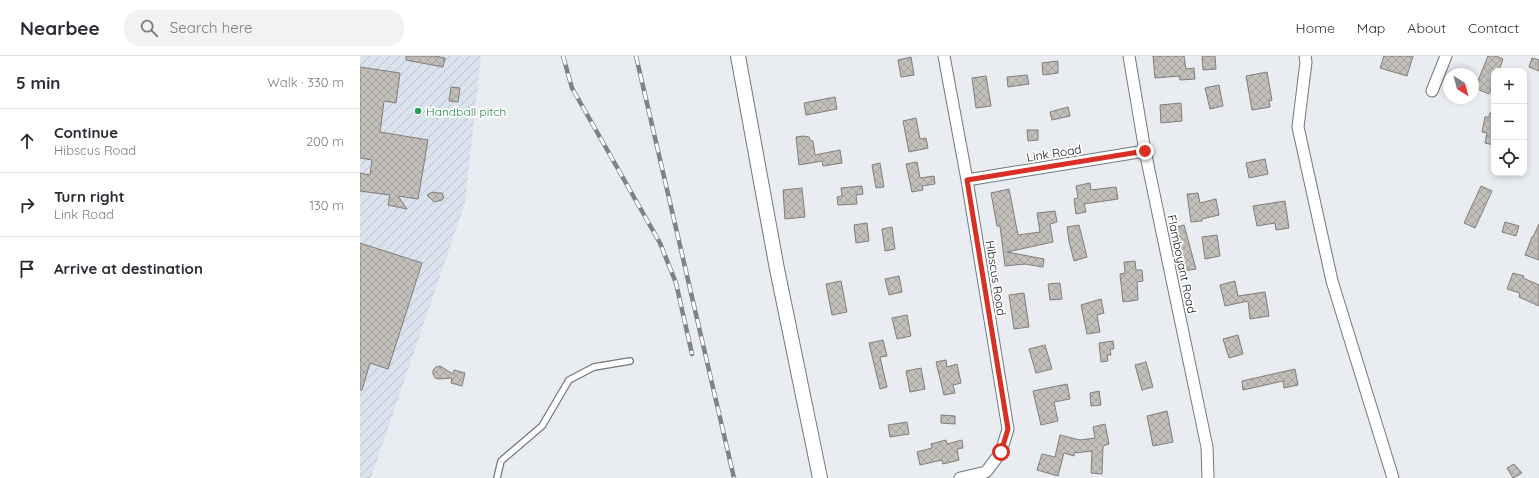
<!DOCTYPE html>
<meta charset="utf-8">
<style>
body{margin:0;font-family:Quicksand,sans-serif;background:#f2f2f3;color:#2b2b33}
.controls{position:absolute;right:12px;top:12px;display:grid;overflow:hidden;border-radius:8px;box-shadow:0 2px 6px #0003}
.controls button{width:36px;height:36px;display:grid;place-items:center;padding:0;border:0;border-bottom:1px solid #e1e1e2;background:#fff;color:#2b2b33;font:20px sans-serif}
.compass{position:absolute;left:1083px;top:12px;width:36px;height:36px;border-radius:50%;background:#fff;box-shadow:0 2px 6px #0003;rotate:144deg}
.stop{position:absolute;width:12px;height:12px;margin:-9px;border:3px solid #d93025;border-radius:50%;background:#fff}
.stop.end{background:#d93025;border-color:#fff;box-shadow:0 1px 4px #0008}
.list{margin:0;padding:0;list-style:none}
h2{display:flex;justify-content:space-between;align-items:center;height:52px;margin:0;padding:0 16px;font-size:17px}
h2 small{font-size:13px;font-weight:400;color:#7c7c81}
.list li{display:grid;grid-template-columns:26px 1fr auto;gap:12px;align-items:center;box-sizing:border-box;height:64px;padding:0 16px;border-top:1px solid #e1e1e2}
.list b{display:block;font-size:15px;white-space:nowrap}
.list p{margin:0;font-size:13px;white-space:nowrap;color:#7c7c81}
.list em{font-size:13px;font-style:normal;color:#7c7c81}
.icon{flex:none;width:22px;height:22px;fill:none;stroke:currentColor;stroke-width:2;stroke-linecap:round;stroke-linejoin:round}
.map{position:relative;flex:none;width:1179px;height:422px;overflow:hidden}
header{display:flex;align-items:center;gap:24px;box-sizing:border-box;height:56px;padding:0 20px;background:#fff;border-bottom:1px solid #e1e1e2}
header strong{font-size:19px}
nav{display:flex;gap:22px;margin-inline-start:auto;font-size:14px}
.search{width:280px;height:36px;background:#f2f2f3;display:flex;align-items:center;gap:10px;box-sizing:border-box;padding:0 14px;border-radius:16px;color:#7c7c81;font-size:15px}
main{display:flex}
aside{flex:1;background:#fff}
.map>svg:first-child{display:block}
.industrial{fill:url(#industrial-furrows)}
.building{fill:url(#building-cross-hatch);stroke:#817d79}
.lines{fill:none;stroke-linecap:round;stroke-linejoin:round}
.service-casing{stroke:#74777c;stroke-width:8}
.minor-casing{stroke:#74777c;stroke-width:13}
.tertiary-casing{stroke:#74777c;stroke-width:16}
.service{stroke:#fff;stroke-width:5.5}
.minor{stroke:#fff;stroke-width:11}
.tertiary{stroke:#fff;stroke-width:14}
.rail-casing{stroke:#808286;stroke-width:4.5}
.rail{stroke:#fff;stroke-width:3;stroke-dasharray:9;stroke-linecap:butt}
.route{stroke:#d93025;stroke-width:5}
.leisure-dot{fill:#2e9e5b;stroke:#fff;stroke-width:1.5}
.labels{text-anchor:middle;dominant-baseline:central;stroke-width:3.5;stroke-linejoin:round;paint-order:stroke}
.leisure-label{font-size:12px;fill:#27864d;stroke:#fff;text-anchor:start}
.street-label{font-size:12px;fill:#141517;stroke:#fff}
</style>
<header>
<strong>Nearbee</strong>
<div class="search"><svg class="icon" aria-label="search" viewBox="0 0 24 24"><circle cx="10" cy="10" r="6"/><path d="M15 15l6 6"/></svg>Search here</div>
<nav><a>Home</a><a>Map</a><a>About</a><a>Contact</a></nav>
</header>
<main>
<aside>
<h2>5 min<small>Walk · 330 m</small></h2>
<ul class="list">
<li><svg class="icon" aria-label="ahead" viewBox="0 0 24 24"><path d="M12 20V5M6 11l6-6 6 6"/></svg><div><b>Continue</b><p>Hibscus Road</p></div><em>200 m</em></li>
<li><svg class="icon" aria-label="right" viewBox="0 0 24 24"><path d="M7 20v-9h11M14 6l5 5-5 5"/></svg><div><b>Turn right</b><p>Link Road</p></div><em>130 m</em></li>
<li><svg class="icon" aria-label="arrive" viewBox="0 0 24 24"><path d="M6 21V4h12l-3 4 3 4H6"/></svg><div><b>Arrive at destination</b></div></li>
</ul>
</aside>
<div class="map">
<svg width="1179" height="422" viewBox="0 0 1179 422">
<defs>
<pattern id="industrial-furrows" width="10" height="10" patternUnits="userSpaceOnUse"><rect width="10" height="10" fill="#dae2ed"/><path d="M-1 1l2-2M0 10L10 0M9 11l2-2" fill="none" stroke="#bac1ca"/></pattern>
<pattern id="building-cross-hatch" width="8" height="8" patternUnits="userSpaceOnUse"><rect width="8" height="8" fill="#c2beb9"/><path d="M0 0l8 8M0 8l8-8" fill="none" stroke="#a6a29e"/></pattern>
</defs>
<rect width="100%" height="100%" fill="#e9ecf1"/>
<!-- industrial -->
<polygon class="industrial" points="0,0 121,0 105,147 11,422 0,422"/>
<!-- building -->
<g class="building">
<polygon points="46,0 74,0 85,2 83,11 46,4"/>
<polygon points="793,0 824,0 826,13 834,12 835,23 820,24 819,20 795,22"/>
<polygon points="842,0 855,0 856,13 843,14"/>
<polygon points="1024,0 1053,0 1047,20 1020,12"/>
<polygon points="1128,0 1136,0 1143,3 1139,15 1134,15 1134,26 1129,38 1115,32"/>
<polygon points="551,1 554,19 541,21 538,4"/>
<polygon points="1172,2 1179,4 1179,15 1169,11"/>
<polygon points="698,5 698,17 683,19 682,7"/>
<polygon points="0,11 40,17 36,47 24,45 20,76 68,84 58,143 38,140 47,153 28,149 30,139 0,135 0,117 10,119 12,104 0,102"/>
<polygon points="907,16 912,44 909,45 910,51 892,54 886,20"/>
<polygon points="667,19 669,28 648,31 647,21"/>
<polygon points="626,20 631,50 616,52 612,22"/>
<polygon points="859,29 863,50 850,53 845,32"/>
<polygon points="91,31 100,32 98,46 89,45"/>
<polygon points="475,41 477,53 446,59 444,47"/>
<polygon points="821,47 822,65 801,67 800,49"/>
<polygon points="708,51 710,60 692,64 690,56"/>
<polygon points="1130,57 1134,57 1134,89 1125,87 1127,77 1122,76 1125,61 1129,61"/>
<polygon points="556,62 560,83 566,82 568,92 549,96 543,65"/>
<polygon points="667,74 678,74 678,84 668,85"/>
<polygon points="443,80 449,81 450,84 453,85 455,99 480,94 482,107 463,110 462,105 439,109 436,81"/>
<polygon points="905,103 908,118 889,122 886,107"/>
<polygon points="557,106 560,122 574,120 575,128 562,130 563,134 552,136 546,108"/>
<polygon points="520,107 524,131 516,132 512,109"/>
<polygon points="730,127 731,134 756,131 758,143 724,148 726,156 716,158 714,143 718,142 716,130"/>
<polygon points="502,130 503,138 496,139 497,148 478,149 477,141 482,140 481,132"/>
<polygon points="1121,130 1132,135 1115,172 1104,167"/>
<polygon points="442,132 445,161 425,163 423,134"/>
<polygon points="649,133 658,179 680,176 677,157 695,155 697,166 690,168 693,186 647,196 684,203 683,211 665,208 645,210 640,170 637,170 631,137"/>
<polygon points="72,136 78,137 82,137 84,142 82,144 74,146 67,139"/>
<polygon points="838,137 840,147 856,143 859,159 842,163 842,165 831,166 827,138"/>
<polygon points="925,145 929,172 916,174 915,167 897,170 893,150"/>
<polygon points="1145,166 1159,170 1156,180 1142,176"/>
<polygon points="507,167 509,185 496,187 494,169"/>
<polygon points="1179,168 1179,204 1165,199 1172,181 1173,181"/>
<polygon points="719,169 727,201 714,205 709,185 707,171"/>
<polygon points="824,169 836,213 823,215 818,187 815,188 810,173"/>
<polygon points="532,171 535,193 525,195 522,173"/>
<polygon points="857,179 860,200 845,203 842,181"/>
<polygon points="0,187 62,207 28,313 10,307 2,334 0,334"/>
<polygon points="775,205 776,214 782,214 783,225 777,226 778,244 763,246 760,218 765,217 764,206"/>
<polygon points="1153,217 1164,220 1163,222 1179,229 1179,250 1159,241 1160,237 1147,233"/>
<polygon points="539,220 542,236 529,239 525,223"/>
<polygon points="481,225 487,256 472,259 466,228"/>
<polygon points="875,225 878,240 905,236 909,260 890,263 888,245 865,250 860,229"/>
<polygon points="700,227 702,243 690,244 688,228"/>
<polygon points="664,237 669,271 654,273 649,239"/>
<polygon points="741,243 744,257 737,259 740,276 727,278 721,249"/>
<polygon points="547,259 551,280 537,283 532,262"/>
<polygon points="878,279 883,298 869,302 863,283"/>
<polygon points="523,284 527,300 520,301 527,331 520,333 509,287"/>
<polygon points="753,285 754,293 750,293 751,299 747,299 748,305 741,306 739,287"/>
<polygon points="685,289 692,313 676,317 669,293"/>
<polygon points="586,304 587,311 597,308 601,327 593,329 595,337 584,339 576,306"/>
<polygon points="786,306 793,331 782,334 775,309"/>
<polygon points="80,310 93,318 94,314 105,317 102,330 91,327 92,322 79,323 75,322 73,318 73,314 76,311"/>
<polygon points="561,312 565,333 550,336 546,315"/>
<polygon points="935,313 938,329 924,332 923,325 883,334 882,325"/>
<polygon points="707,328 710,343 694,346 698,365 681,369 673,335"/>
<polygon points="739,335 741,349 731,350 730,337"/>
<polygon points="807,355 813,386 793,390 787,360"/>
<polygon points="581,359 595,360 595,368 581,367"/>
<polygon points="547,366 549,378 530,381 528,369"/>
<polygon points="745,368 749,388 743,390 742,418 731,417 732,395 714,397 714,400 704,397 698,420 677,414 682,398 695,401 700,379 720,384 735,382 733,371"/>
<polygon points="586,384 587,388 602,384 603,392 597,393 599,404 583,408 582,404 560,409 557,396 572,392 571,388"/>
<polygon points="1154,408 1162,417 1153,422 1147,412"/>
</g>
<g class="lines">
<defs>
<polyline id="service" points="137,422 141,405 182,370 209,324 234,311 270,305"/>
<g id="minor">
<polyline points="584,0 607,124 648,373 641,396 626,416 600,422"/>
<polyline points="769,0 785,95 847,391 848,422"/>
<polyline points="945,0 946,6 938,71 972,225 1033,422"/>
<polyline points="1072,35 1086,0"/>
<polyline points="607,124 785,95"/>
</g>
<polyline id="tertiary" points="378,0 417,213 460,422"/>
</defs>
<!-- service casing -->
<use href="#service" class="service-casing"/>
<!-- minor casing -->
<use href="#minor" class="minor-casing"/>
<!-- tertiary casing -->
<use href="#tertiary" class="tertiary-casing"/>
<!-- service -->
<use href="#service" class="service"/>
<!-- minor -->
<use href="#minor" class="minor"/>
<!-- tertiary -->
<use href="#tertiary" class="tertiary"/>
<defs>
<g id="rail">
<polyline points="203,0 212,32 300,187 316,227 332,298"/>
<polyline points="276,0 374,422"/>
</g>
</defs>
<!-- rail casing -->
<use href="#rail" class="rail-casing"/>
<!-- rail -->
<use href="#rail" class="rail"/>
</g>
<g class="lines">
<!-- route -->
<polyline class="route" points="641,396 648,373 607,124 785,95"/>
</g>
<!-- markers -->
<circle class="leisure-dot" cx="58" cy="55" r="4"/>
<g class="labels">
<!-- leisure labels -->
<g class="leisure-label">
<text x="66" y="55">Handball pitch</text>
</g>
<!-- street labels -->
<g class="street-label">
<text transform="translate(694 97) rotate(-9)">Link Road</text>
<text transform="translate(822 208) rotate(78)">Flamboyant Road</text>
<text transform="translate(636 222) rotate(81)">Hibscus Road</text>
</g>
</g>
</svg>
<div class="controls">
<button>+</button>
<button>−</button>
<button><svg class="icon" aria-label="locate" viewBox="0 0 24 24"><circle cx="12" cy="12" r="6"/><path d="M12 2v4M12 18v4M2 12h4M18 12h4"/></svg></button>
</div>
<svg class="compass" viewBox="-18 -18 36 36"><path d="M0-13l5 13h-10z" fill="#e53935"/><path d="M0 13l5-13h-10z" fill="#7c7c81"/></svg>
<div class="stop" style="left:641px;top:396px"></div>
<div class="stop end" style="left:785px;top:95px"></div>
</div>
</main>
